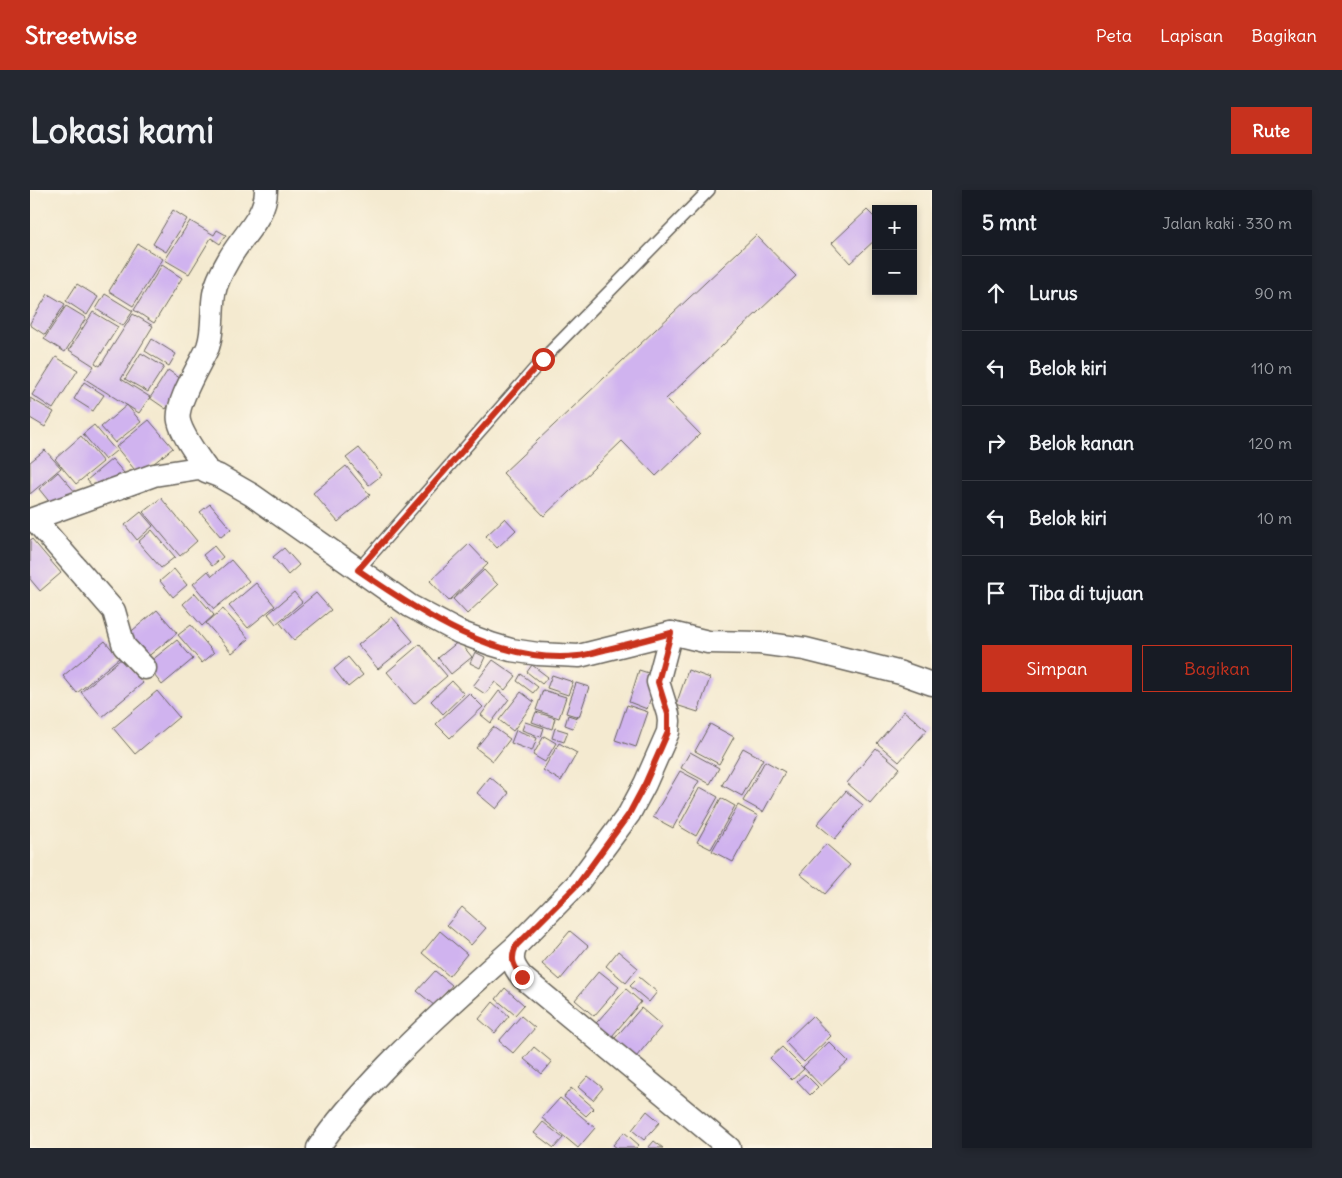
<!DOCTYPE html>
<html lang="id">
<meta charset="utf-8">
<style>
body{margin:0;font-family:Delius,sans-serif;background:#242831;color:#f1f3f6}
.controls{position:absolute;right:15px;top:15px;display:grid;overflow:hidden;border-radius:0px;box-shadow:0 2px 8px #0003}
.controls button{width:45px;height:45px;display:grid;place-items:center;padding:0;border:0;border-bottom:1px solid #363941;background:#171b24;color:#f1f3f6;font:25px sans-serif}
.stop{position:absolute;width:15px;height:15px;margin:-11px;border:4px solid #c8321e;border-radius:50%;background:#fff}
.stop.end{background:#c8321e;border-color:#fff;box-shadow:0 1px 5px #0008}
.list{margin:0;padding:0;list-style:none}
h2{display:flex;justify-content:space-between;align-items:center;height:65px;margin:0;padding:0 20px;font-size:21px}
h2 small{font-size:16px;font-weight:400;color:#9ea1a6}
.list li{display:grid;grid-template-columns:32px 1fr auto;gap:15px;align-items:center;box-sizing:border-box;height:75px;padding:0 20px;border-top:1px solid #363941}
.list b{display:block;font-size:19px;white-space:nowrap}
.list em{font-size:16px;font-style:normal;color:#9ea1a6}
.actions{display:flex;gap:10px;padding:15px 20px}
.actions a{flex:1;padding:11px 0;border:1px solid #c8321e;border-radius:0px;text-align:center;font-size:18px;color:#c8321e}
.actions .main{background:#c8321e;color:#fff}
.icon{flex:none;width:28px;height:28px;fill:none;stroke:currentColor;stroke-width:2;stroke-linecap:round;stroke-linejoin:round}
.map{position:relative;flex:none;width:902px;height:958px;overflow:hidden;border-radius:0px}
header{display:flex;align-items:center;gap:30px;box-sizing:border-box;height:70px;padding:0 25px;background:#c8321e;color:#fff}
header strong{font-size:24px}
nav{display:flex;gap:28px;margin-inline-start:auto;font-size:18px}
.intro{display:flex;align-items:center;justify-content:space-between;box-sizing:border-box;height:120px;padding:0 30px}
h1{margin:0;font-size:35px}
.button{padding:12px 22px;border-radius:0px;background:#c8321e;color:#fff;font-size:18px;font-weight:700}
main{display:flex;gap:30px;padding:0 30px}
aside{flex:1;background:#171b24;border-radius:0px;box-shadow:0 2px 8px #0003}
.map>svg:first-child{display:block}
.building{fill:#d0b3ef}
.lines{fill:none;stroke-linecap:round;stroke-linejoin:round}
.lane-casing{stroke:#68645b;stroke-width:14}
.street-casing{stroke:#68645b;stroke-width:25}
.lane{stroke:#fff;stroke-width:11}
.street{stroke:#fff;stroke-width:22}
.route{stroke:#c8321e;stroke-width:6}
</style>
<header>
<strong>Streetwise</strong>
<nav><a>Peta</a><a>Lapisan</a><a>Bagikan</a></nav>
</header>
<div class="intro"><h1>Lokasi kami</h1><a class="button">Rute</a></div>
<main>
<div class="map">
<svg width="902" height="958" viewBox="0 0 902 958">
<rect width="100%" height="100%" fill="#fcf5e5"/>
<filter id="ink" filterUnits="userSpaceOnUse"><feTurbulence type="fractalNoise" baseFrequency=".02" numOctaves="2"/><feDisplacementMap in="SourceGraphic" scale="10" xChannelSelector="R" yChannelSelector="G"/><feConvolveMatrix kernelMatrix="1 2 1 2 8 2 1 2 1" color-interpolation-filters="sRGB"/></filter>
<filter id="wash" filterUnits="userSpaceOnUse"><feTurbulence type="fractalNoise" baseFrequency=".0096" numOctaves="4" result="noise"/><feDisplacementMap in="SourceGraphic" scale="20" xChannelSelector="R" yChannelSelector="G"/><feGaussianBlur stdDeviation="1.12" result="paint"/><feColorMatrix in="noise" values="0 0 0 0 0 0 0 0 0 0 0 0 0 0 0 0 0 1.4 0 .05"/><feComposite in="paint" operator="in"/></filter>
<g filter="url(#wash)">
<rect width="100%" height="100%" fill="#f4ead0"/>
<g id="blocks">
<!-- building -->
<g class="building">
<polygon points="143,20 157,29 136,62 123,54"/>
<polygon points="837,20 846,29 846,49 820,73 802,53"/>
<polygon points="160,31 184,45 187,40 196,45 190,54 181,48 159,84 135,70"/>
<polygon points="726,45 766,86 636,209 670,244 626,286 592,251 514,326 473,283"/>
<polygon points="108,54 133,69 103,116 79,101"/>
<polygon points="132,75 152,88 124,133 104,120"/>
<polygon points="47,94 68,107 57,125 36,111"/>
<polygon points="18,104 35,114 15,145 0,135 0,133"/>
<polygon points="75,104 103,121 93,136 66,119"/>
<polygon points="36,116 56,128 35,162 14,149"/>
<polygon points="63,122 88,137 65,173 70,176 103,124 123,136 91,189 120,207 109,223 55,189 64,176 39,160"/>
<polygon points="122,149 146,164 139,176 115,161"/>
<polygon points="111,163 134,177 118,202 95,189"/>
<polygon points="26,167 48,180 23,219 2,205"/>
<polygon points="138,180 154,191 136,219 120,208"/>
<polygon points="54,192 74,205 63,221 44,209"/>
<polygon points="0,208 24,222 15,237 0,228"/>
<polygon points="97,215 111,232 85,253 71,237"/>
<polygon points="119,230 143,258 109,285 86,257"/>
<polygon points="64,235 86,261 75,270 53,244"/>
<polygon points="51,246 73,272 46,294 25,269"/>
<polygon points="329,258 352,285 339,295 316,268"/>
<polygon points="15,260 31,278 0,304 0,272"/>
<polygon points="82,269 94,283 69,304 57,290"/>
<polygon points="316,276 340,305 308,332 283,303"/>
<polygon points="28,282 46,303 26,320 9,299"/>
<polygon points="131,308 167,351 150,366 113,322"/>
<polygon points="180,314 201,339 191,347 170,322"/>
<polygon points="111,322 123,336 107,350 95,335"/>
<polygon points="475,328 486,340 467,358 456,346"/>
<polygon points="122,340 145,367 131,378 108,352"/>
<polygon points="2,349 31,383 10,401 0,389 0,350"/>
<polygon points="439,354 458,374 419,411 400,391"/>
<polygon points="184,356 193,367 182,376 173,365"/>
<polygon points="254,358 269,375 258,385 243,367"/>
<polygon points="201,370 219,391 184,419 163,394 178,381 182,386"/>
<polygon points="144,379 157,395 143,407 130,391"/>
<polygon points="454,380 468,395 437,424 423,409"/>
<polygon points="226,393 245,416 218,438 199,416"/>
<polygon points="264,402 272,412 246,434 238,424"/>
<polygon points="165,403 184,425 172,436 153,414"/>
<polygon points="286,403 301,420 264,450 250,433"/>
<polygon points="193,419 219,449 202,463 176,433"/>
<polygon points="127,420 147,443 116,468 97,445"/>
<polygon points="362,427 383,451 348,479 328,455"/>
<polygon points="161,435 184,463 172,473 148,445"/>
<polygon points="147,450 163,469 132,495 116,475"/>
<polygon points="75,451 89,468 47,503 33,486"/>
<polygon points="429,451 442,467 421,484 408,468"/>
<polygon points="390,454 417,486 384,514 357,482"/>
<polygon points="445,462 455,467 450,478 440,473"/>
<polygon points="318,467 333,485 318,497 304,479"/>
<polygon points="92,468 113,493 72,527 51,502"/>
<polygon points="463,470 486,486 475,500 465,492 455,504 443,496"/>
<polygon points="502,475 518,487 512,494 497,482"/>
<polygon points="609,480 628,486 617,519 599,512"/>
<polygon points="658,480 680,488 668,522 646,515"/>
<polygon points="491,484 508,497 503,503 487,491"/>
<polygon points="522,485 543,492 538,505 517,498"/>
<polygon points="422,491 434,504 413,524 401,511"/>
<polygon points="546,493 559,497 549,527 536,523"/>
<polygon points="513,500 536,507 529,528 506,520"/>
<polygon points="127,501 149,527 105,564 83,538"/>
<polygon points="469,501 479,509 461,533 451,525"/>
<polygon points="491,502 504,512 483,541 469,530"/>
<polygon points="439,503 453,517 420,548 406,534"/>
<polygon points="597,515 618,522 606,557 585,550"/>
<polygon points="874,521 897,540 869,572 847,553"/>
<polygon points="506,522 525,528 522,539 502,532"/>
<polygon points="538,525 547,528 543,538 535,535"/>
<polygon points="495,532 514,538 511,547 492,540"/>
<polygon points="680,534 704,547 689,574 665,561"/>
<polygon points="463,537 480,549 463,571 446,558"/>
<polygon points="525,538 538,542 534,552 522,548"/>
<polygon points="486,540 507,548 502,561 481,553"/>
<polygon points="514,546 526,553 515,572 503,565"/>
<polygon points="529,553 547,563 531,591 513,580"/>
<polygon points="713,558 733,569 712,606 692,595"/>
<polygon points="846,558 870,578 840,613 817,593"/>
<polygon points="660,562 689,578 680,594 651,578"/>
<polygon points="735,571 755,582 733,622 713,611"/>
<polygon points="650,581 669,591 643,638 623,627"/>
<polygon points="460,587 479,603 466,619 447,603"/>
<polygon points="670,597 688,607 666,646 649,636"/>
<polygon points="816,601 833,615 805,649 787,634"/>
<polygon points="691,608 705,616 681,659 667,652"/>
<polygon points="708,615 728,626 703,672 682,661"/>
<polygon points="796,654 820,675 795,704 770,684"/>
<polygon points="432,717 456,738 441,755 417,735"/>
<polygon points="410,741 437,764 419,786 392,763"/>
<polygon points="540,741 558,756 530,790 512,774"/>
<polygon points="588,761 608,778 596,793 576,776"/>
<polygon points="405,781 422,795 405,816 387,801"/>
<polygon points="569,781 589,797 564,826 545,810"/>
<polygon points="609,787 627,802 619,812 600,796"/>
<polygon points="475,798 494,815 485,825 466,809"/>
<polygon points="596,799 611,812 577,852 561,839"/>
<polygon points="463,812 479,826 465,843 449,829"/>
<polygon points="611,818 632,836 601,873 579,855"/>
<polygon points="491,826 505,838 483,863 469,851"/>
<polygon points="782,826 801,846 774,872 755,852"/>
<polygon points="799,852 818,871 791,896 773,877"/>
<polygon points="504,857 522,872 512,884 494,869"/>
<polygon points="752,857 774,879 762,890 740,868"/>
<polygon points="775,884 788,897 780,905 767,891"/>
<polygon points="558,886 573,898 563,910 548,897"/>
<polygon points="541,898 564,918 556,926 534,907"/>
<polygon points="530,908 565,938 548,958 512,928"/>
<polygon points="617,921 630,932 614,950 602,940"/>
<polygon points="513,932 533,948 524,958 504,943"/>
<polygon points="594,942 609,955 606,958 587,958 583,955"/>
<polygon points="624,951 633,958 618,958"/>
</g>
</g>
</g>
<g filter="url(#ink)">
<use href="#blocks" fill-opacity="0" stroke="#68645b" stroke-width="1"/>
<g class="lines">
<defs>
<polyline id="lane" points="328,380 513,169 679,0"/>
<g id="street">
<path d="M175 277C167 265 152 245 149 231 145 213 170 175 178 157 184 140 181 122 184 104 186 92 192 81 199 69 211 47 236 27 236 0"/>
<polyline points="4,329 84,421 94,456 115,478"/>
<polyline points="0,330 124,285 175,277 176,281 189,286 222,305 380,416 429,442 461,454 481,460 508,464 549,466 641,443 678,452 730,453 775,459 871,483 902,494"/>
<path d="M641 443 628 492 638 524 639 531 638 542 615 594 599 624 547 694 486 756C480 769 483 776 492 787L699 958"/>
<path d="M288 958C308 928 332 902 357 876 398 834 442 795 486 756"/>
</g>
</defs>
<!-- lane casing -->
<use href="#lane" class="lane-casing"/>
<!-- street casing -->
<use href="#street" class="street-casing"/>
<!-- lane -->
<use href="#lane" class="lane"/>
<!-- street -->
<use href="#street" class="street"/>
</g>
</g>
<g class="lines" filter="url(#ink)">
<!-- route -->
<path class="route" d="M492 787C483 776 480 769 486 756L548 694 599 624 615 594 638 542V524L628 492 641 443C620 449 599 454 578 459 568 461 558 465 548 466 469 475 390 423 328 380L513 169"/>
</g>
</svg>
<div class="controls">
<button>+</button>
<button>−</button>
</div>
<div class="stop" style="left:513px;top:169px"></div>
<div class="stop end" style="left:492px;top:787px"></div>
</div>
<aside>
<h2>5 mnt<small>Jalan kaki · 330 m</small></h2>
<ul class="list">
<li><svg class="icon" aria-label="ahead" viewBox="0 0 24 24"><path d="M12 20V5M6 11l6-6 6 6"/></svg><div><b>Lurus</b></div><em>90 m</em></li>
<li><svg class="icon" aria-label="left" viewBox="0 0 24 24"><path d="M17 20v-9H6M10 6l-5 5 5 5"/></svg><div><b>Belok kiri</b></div><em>110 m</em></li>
<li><svg class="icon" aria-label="right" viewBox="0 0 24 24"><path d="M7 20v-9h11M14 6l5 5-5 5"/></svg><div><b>Belok kanan</b></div><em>120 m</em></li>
<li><svg class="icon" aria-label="left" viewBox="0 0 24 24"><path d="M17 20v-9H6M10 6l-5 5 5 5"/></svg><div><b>Belok kiri</b></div><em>10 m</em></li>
<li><svg class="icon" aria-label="arrive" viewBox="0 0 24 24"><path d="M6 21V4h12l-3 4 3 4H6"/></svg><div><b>Tiba di tujuan</b></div></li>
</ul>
<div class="actions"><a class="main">Simpan</a><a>Bagikan</a></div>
</aside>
</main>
